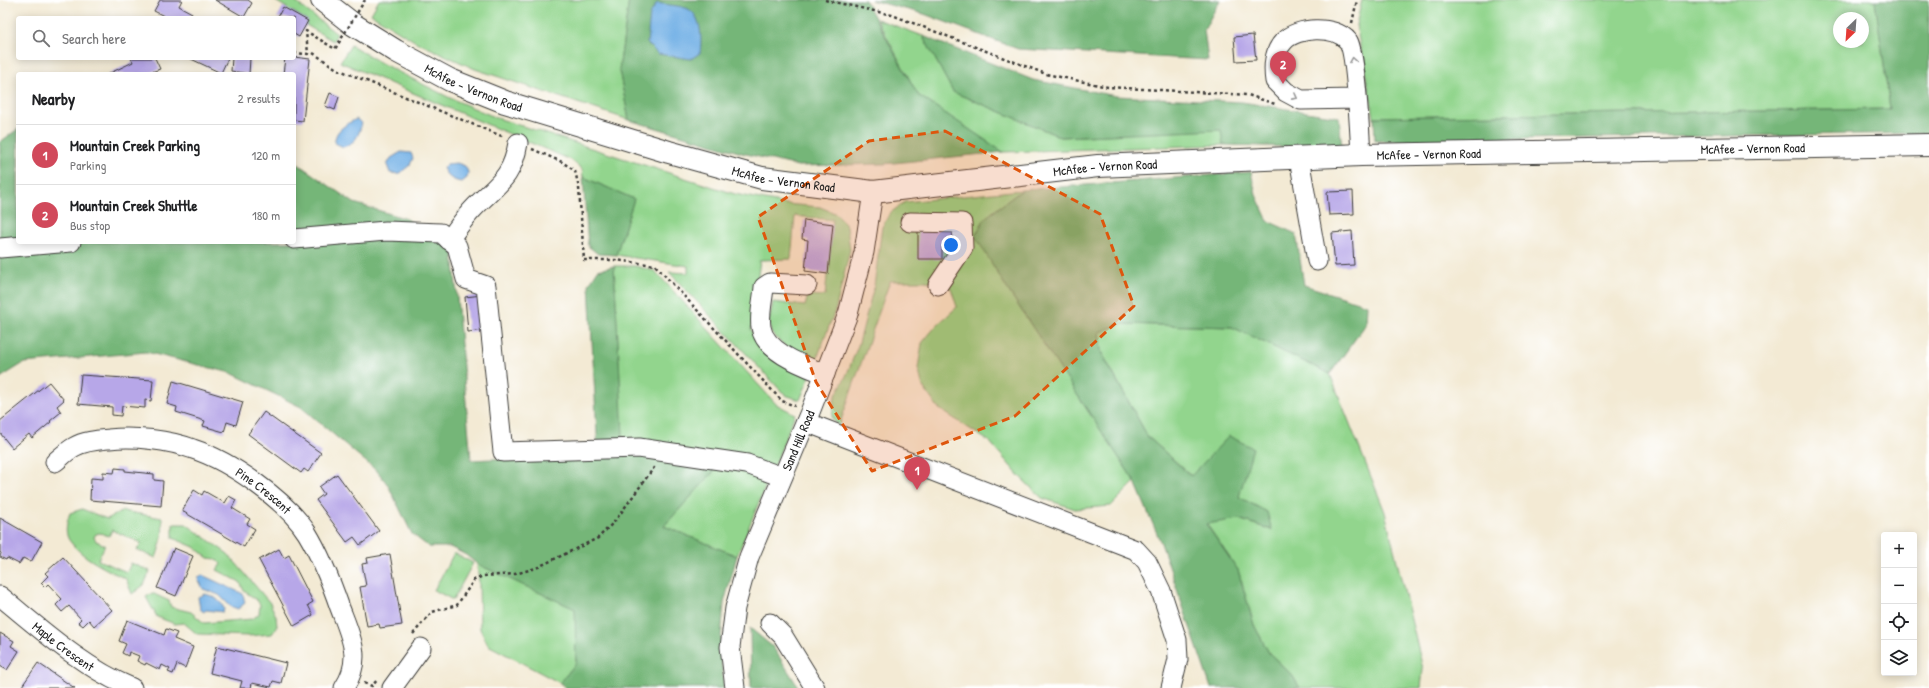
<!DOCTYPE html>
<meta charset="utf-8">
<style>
body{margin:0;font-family:"Patrick Hand",sans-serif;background:#f6f6f6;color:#202124}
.controls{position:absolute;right:12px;bottom:12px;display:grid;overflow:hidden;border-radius:4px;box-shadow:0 2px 10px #0003}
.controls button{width:36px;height:36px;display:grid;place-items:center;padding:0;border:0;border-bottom:1px solid #e0e0e0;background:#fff;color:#202124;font:20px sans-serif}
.compass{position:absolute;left:1833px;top:12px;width:36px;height:36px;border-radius:50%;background:#fff;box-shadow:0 2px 10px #0003;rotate:205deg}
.you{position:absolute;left:951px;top:245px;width:14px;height:14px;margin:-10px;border:3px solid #fff;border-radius:50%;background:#1a73e8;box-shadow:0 0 0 6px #1a73e833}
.badge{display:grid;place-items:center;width:26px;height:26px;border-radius:50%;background:#d1495b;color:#fff;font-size:13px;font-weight:700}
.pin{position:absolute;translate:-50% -33px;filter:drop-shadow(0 1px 2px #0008)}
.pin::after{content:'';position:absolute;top:21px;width:14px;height:12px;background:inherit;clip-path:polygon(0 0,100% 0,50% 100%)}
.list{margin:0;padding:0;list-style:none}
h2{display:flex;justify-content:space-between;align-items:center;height:52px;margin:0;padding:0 16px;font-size:17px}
h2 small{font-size:13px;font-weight:400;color:#757577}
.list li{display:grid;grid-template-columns:26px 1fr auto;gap:12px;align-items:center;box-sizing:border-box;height:60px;padding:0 16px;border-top:1px solid #e0e0e0}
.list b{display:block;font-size:15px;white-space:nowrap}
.list p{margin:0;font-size:13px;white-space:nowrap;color:#757577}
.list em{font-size:13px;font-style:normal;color:#757577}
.icon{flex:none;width:22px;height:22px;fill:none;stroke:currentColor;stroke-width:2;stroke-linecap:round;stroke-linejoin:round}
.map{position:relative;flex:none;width:1929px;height:688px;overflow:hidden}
.search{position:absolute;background:#fff;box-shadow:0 2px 10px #0003;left:16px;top:16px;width:280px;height:44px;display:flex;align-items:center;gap:10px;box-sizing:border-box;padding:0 14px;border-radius:4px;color:#757577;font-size:15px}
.panel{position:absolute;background:#fff;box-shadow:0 2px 10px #0003;left:16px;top:72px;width:280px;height:172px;border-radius:4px}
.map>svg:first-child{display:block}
.green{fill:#92d58d;stroke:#577854;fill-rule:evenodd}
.forest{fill:#75b678;stroke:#48694a}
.water{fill:#73b1e6;stroke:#486681}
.building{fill:#b7a7e8}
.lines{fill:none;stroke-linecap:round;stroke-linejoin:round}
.minor-casing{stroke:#3c3b38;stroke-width:21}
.major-casing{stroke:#3c3b38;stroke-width:24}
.path{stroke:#3c3b38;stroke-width:2.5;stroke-dasharray:3 3;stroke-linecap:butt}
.minor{stroke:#fff;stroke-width:19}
.major{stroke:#fff;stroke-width:22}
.path-bridge{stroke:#3c3b38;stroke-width:2.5;stroke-dasharray:3 3;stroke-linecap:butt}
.oneway{stroke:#999}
.marked{fill:#de560d;fill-opacity:0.2;stroke:#de560d;stroke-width:3;stroke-dasharray:8 5;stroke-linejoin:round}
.labels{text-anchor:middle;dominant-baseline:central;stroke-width:3;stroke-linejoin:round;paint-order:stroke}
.street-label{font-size:13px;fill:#1c1c1c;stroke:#fff}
</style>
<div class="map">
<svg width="1929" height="688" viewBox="0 0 1929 688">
<rect width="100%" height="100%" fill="#fff"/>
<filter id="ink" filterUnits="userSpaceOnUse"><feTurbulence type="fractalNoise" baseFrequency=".025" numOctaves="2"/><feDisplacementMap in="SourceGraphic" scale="8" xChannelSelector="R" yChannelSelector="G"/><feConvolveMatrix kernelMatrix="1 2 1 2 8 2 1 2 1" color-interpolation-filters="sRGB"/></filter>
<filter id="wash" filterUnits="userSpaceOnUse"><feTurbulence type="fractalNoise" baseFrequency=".012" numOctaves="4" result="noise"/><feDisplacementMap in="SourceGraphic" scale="16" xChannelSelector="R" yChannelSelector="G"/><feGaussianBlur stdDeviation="0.9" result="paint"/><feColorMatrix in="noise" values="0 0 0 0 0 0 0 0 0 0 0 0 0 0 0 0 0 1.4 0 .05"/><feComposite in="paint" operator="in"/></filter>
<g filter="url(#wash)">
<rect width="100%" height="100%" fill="#f3ead4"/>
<!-- green -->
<g class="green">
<polygon points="274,0 293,0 337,34 333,41 306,25 308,21"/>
<polygon points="379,0 629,0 619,70 629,120 475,69 416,42 371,14"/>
<path d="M1362 0H1875L1890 109 1374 117 1356 25ZM1839 18H1863V42H1839Z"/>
<polygon points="877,19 923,36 953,92 1061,137 1222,129 1223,145 1003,152 918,95"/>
<polygon points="351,45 383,64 450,98 497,118 735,194 785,204 820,207 837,214 847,227 850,250 836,308 816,361 793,353 771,333 769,321 773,302 805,306 808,295 825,296 833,220 795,216 791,259 760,260 751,330 766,352 810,376 800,400 785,395 669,272 688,273 688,266 616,255 634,199 583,177 582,169 571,160 340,62"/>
<polygon points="1022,190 985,218 976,236 1008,290 1135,482 1111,506 1075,509 1042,498 1019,476 990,442 938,408 923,387 918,368 922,343 936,326 957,307 951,288 926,281 890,281 839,426 832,418 835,397 847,374 859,343 874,286 882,227 890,213 905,202"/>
<polygon points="614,266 635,266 655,271 776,404 795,414 774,467 623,444"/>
<polygon points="1121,324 1232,327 1330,374 1385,512 1423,669 1421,688 1300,688 1292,675 1269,653 1254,625 1238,570 1206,523 1238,519 1271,530 1267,512 1239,497 1229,437 1192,476 1148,437 1101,351 1099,332"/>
<polygon points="718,467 746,471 768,480 737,556 664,526"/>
<path d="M82 509 107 519 123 511 162 518C164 533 161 544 156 558L137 550 141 543 112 530 109 536 100 533 96 534 94 537 96 541 105 545 98 560 127 572 131 563 150 571 144 585 132 594 126 579C108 570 81 558 69 540 64 532 67 521 70 513Z"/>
<polygon points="173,524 186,524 228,554 270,603 276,616 277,627 272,634 248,636 197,634 184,623 175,624 157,617 146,597 152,593 169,601 171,607 191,612 204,623 252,619 259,614 260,605 257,600 244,591 240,582 217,570 221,564 216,559 208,558 194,547 173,538"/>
<polygon points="454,553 473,563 453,600 434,590"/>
<polygon points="477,564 576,609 576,663 560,683 488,645 480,629 479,582"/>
</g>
<!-- forest -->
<g class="forest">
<polygon points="629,0 865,0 918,95 1003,152 884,164 798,166 742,153 629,120 619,70"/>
<polygon points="871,0 1220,0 1204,30 1208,60 1018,49 924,14"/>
<polygon points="1875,0 1929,0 1929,133 1375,141 1374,117 1890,109"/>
<polygon points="923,36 1033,80 1116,96 1242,102 1339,117 1342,148 1223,145 1221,130 1061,137 953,92"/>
<polygon points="18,129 18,242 294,242 294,156 295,162 354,203 407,219 453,251 471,460 598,454 589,284 598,270 614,266 624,453 718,467 664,526 737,556 724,603 720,649 724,688 566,688 560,683 576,663 575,609 477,564 466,555 450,547 429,547 412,534 388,485 378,472 301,407 231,373 146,352 24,363 0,378 0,142"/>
<polygon points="1251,172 1256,195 1268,221 1296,234 1304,285 1367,305 1366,324 1330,374 1232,327 1121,324 1099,332 1101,352 1148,437 1191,476 1229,436 1253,448 1239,497 1267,512 1272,530 1239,519 1206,524 1238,570 1254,625 1269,653 1292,675 1300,688 1211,688 1161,543 1135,482 1008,290 975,236 985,218 1022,190"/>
<polygon points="583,177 634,199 616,255 598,254 588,246"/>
<polygon points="750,628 773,647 799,688 751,688"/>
</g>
<!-- water -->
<g class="water">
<path d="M657 3C666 5 677 5 686 8 702 14 702 39 700 53L691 59 658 54 647 43 650 14Z"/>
<path d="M356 119 362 123C358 136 357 142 343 147L335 143C334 130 346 125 356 119Z"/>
<polygon points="401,152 411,153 413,158 410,165 399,174 390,173 387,165 391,158"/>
<path d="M457 163 465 166 468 172 467 178 462 182C453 181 447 177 443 168L447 164Z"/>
<polygon points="202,575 239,592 243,594 245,603 238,609 230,606 219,595 203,589 200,582 198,582 199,577"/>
<path d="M205 594C214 596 221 600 224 609L223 612 206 610 204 612 200 609 198 597Z"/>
</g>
<g id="blocks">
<!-- building -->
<g class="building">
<polygon points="160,0 182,0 179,6 192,13 189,18 168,18 154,11"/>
<polygon points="215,0 248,0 252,3 244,17"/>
<polygon points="283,7 308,21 299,37 294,34 294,18 277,18"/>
<polygon points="1253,35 1256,60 1236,61 1234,37"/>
<polygon points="294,57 310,59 303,121 294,120 294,74 283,74 285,58"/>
<polygon points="131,58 155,58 160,69 146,74 108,74 133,62"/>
<polygon points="189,58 228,58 221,73"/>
<polygon points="232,58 250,58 249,74 231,71"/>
<polygon points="330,93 339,97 335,110 325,106"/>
<polygon points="1353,191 1354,214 1329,215 1327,192"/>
<polygon points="804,220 833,224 828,274 805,271 808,240 802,239"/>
<polygon points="958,227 958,245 942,245 942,259 918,259 918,228"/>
<polygon points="1352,231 1354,265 1335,266 1332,233"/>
<polygon points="482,295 485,330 468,332 465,297"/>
<polygon points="81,375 153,380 151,401 145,400 145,408 122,406 121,416 112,415 112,407 78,404"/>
<polygon points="173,381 243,402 236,425 227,422 224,432 203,426 205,421 176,412 177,407 167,404"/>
<polygon points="49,382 64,400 57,406 61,412 50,421 51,422 32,438 29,434 12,448 0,433 0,421"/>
<polygon points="264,412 321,453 308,472 304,469 301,473 248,434"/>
<polygon points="115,468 125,469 125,471 154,474 154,480 163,481 161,506 90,500 91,478 103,479 103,472 114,473"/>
<polygon points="337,474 379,531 360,545 354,537 347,542 316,500 324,494 319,487"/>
<polygon points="194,490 202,495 204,491 225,503 229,496 236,500 232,508 250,519 247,524 255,529 244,547 182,511"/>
<polygon points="0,518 42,542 31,562 23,558 19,564 7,558 6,560 0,557 1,553 0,552"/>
<polygon points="174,548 193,556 176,596 157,588"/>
<polygon points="279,549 284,558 289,555 313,602 308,605 313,615 294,626 259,560"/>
<polygon points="390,554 402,625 380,628 379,624 367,626 360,587 366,586 362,564 368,563 367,558"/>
<polygon points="63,557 112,610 94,626 89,620 83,626 78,622 81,619 69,606 62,612 56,605 62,599 48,584 45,587 41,583 48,576 45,573"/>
<polygon points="127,620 164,635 166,629 177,633 174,639 193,647 185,668 177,664 173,674 168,672 170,669 162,665 160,670 146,663 145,665 137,661 139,656 129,652 128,656 122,653 126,644 119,641"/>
<polygon points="0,633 14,641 11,646 19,651 7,670 0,666"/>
<polygon points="217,646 286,663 281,683 273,681 271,687 252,683 251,688 240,688 242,681 210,673"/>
<polygon points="38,663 70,685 75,688 24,688 22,686"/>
</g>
</g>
</g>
<g filter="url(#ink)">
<use href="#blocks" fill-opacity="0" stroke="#3c3b38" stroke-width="1"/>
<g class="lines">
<defs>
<g id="minor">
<path d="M1356 99 1301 100 1286 92 1275 81C1273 67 1273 52 1284 41 1297 27 1335 25 1348 41 1356 52 1360 137 1361 155"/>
<polyline points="1299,158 1317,261"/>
<polyline points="910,222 962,223 963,248 938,285"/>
<polyline points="294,239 386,231 441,233 457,246 466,279 486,286 503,452 639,448 747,464 782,477"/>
<path d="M449 240C457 229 465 217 474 208 497 184 512 179 518 143"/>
<polyline points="0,248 71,242"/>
<path d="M807 285 770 283 764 287C763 300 759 315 761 327 764 352 805 366 825 374"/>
<polyline points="806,422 1136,550 1147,562 1161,591 1177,640 1178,659 1171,688"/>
<path id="s1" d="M55 462C61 457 67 451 74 447 84 441 98 440 109 439 134 436 169 440 193 449 230 461 286 500 307 533 321 556 331 582 340 608 351 637 363 659 344 688"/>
<path id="s2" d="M0 596C42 630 82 667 132 688"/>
<polyline points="770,623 783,636 815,688"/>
<polyline points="392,688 421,648"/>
<path id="s3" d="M735 688 730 647 735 608 749 557 810 412 848 314 864 252 873 192"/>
</g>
<g id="major">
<path id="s4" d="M322 0 354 25 396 51 450 80 505 102 669 152 762 178 873 192 1098 166 1361 155 1929 145"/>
</g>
</defs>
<!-- minor casing -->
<use href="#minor" class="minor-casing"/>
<!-- major casing -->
<use href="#major" class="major-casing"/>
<!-- path -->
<g class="path">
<polyline points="825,0 892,15 1046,74 1108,87 1248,95 1275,104"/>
<polyline points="1352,23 1357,0"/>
<polyline points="313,53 337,69 504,137"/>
<polyline points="532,149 562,162 575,171 579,188 584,260 615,260 655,265 782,401 795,406"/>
<polyline points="413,634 432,612 457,605 474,580 483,576 515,574 536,568 598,538 615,521 655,466"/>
<polyline points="364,683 372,686 378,679"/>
</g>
<!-- minor -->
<use href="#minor" class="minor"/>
<!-- major -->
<use href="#major" class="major"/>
<!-- path-bridge -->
<polyline class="path-bridge" points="294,53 308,54 306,31 335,49 365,0"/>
</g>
<!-- one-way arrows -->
<defs><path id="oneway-chevron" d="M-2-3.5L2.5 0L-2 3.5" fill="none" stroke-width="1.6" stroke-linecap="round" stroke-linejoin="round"/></defs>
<g class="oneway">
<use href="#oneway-chevron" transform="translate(1353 60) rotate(-99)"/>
<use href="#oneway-chevron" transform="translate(1295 97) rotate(28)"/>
</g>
</g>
<!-- marked area -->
<path class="marked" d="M945 131 1100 214 1134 306 1015 416 872 471 816 382 758 217 869 141Z"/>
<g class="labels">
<!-- street labels -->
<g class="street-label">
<text stroke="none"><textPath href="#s4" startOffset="176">McAfee - Vernon Road</textPath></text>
<text stroke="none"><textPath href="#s4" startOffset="1472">McAfee - Vernon Road</textPath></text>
<text stroke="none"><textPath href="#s4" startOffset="1148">McAfee - Vernon Road</textPath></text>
<text stroke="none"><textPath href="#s4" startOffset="824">McAfee - Vernon Road</textPath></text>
<text stroke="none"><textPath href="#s4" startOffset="500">McAfee - Vernon Road</textPath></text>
<text stroke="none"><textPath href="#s3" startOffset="260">Sand Hill Road</textPath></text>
<text stroke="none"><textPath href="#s1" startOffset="228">Pine Crescent</textPath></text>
<text stroke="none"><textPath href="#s2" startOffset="81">Maple Crescent</textPath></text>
</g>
</g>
</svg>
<div class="controls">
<button>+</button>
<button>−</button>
<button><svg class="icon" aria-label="locate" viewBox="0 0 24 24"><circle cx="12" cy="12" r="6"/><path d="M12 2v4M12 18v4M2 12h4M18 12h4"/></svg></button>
<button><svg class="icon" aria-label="layers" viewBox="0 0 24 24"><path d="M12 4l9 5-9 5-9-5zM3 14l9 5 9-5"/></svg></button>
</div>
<svg class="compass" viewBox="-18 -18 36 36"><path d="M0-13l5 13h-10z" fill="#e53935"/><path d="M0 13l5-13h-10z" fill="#757577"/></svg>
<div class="you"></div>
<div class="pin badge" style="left:917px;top:490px">1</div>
<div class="pin badge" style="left:1283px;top:84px">2</div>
<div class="search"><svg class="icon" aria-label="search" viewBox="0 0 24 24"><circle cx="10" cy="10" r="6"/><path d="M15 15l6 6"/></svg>Search here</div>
<section class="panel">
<h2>Nearby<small>2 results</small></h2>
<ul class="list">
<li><span class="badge">1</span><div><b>Mountain Creek Parking</b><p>Parking</p></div><em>120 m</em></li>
<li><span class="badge">2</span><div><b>Mountain Creek Shuttle</b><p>Bus stop</p></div><em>180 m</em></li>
</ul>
</section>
</div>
